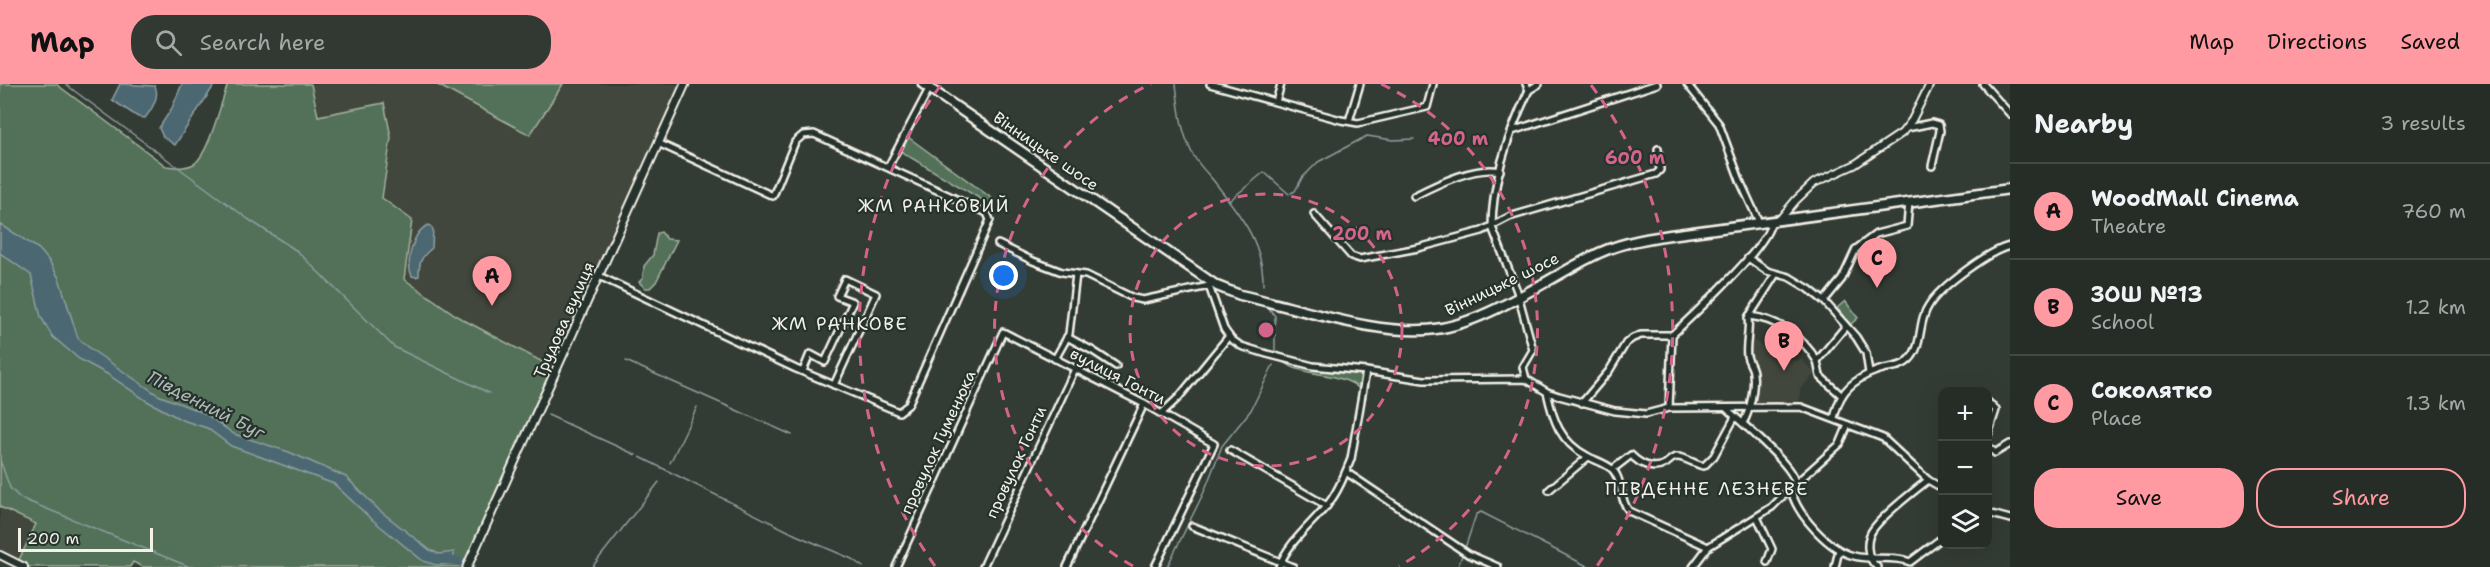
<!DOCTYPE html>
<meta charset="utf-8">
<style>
body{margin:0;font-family:"Shantell Sans",sans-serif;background:#323933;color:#f1f3f6}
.controls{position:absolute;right:18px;bottom:18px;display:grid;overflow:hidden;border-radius:12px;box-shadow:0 6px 24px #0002}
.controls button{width:54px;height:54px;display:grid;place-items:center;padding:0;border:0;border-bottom:2px solid #424944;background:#262d27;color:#f1f3f6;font:30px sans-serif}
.scale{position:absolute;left:18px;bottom:15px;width:135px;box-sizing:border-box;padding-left:6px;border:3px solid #f4f1e8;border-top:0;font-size:16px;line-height:21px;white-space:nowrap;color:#f4f1e8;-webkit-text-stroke:4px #26332d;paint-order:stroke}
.you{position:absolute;left:1004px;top:192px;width:21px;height:21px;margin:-15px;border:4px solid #fff;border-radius:50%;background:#1a73e8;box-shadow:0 0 0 9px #1a73e833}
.badge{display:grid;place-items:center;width:39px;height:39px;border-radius:50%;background:#ff9aa2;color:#111;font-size:20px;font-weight:700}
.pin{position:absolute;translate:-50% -50px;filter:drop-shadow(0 2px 3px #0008)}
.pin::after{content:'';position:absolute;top:32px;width:21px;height:18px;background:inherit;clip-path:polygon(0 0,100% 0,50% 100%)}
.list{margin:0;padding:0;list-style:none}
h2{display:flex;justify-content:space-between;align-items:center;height:78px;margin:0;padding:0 24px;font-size:26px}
h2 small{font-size:20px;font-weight:400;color:#a4a8a7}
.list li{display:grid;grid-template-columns:39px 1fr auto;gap:18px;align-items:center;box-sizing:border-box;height:96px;padding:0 24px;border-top:2px solid #424944}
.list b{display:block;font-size:22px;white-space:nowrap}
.list p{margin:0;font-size:20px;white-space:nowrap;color:#a4a8a7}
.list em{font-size:20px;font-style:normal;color:#a4a8a7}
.actions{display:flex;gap:12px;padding:18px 24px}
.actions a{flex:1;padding:14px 0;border:2px solid #ff9aa2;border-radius:24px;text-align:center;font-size:21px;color:#ff9aa2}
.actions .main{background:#ff9aa2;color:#111}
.icon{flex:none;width:33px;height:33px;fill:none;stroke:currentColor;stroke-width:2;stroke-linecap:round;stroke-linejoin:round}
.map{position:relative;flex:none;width:2010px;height:483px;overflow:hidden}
header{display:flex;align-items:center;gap:36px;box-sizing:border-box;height:84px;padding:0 30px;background:#ff9aa2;color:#111}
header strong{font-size:28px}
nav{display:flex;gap:33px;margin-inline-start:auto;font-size:21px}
.search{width:420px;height:54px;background:#323933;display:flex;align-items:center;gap:15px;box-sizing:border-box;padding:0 21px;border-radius:24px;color:#a4a8a7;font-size:22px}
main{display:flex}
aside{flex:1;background:#262d27}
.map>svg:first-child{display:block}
.built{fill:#42473c}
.green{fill:#527159;stroke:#a3b1a0;stroke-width:1.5}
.water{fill:#4c6772;stroke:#8f9ea1;stroke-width:1.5}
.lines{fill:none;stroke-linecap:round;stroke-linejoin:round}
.stream{stroke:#8f9ea1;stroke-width:1.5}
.river{stroke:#4c6772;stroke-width:8}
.minor-casing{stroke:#f4f1e8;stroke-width:10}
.tertiary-casing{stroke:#f4f1e8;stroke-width:10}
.secondary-casing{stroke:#f4f1e8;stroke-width:11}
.primary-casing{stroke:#f4f1e8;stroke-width:13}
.minor{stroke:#26332d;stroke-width:5}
.tertiary{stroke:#26332d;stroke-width:6}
.secondary{stroke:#26332d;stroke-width:7}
.primary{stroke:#26332d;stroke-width:8}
.ring{fill:none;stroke:#d4648c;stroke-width:3;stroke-dasharray:10 8}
.labels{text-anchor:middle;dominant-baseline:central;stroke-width:4.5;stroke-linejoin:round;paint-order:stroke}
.street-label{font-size:16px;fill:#f4f1e8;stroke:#26332d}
.neighbourhood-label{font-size:18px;letter-spacing:1.5px;fill:#f4f1e8;stroke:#26332d}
.water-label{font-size:18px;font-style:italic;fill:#b1bab9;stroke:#26332d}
.centre{fill:#d4648c;stroke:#26332d;stroke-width:3}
.ring-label{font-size:18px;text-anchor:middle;font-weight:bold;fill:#d4648c;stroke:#26332d;stroke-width:4.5;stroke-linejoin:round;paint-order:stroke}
</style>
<header>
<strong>Map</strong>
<div class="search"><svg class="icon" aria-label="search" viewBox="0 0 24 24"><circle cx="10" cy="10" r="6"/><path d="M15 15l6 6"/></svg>Search here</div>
<nav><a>Map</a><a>Directions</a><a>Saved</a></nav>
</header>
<main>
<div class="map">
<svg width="2010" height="483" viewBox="0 0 2010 483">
<rect width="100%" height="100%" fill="#333c34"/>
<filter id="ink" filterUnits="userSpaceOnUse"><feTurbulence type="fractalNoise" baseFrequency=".0167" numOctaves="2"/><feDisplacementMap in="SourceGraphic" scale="12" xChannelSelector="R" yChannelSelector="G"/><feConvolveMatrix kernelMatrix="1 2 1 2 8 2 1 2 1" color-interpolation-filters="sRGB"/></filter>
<g filter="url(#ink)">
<!-- built -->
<g class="built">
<polygon points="311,0 436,0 530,51 563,0 683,0 554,284 460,234 404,195 412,136 382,114 391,53 384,19 318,32"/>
<polygon points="1751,255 1782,273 1796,277 1801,275 1815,289 1800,305 1799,320 1752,319 1755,295 1749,272"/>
<polygon points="0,423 37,440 18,478 0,469"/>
</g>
<!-- green -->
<g class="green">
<path d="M0 0H56L166 82C176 83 184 85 194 80 209 70 221 18 228 0H311L318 32 384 19 391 53 382 114 412 136 404 195 460 234 554 284 465 483H143L133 478 130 483H29L18 478 36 440 0 423Z"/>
<polygon points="436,0 563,0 530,51"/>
<polygon points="908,53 994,116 994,123 903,69 901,66"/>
<polygon points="661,148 667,155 677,156 656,198 650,204 645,204 639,198 643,194 644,182 653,171 657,149"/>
<polygon points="1845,217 1858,234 1850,241 1837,224"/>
<path d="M1285 277 1309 284 1360 288 1363 293 1360 306C1346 287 1295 293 1285 277Z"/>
</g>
<!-- water -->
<g class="water">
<path d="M120 0 155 2C160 12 152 26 145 34L138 33 112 16Z"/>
<polygon points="182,0 215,0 175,61 163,53 159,44 172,24"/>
<polygon points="0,140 39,165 49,177 59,194 78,254 92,266 158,311 204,329 234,350 289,368 346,393 379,426 430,466 439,470 454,468 453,480 436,481 423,477 369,433 334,400 231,362 207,344 182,336 147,317 107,290 79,275 52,252 41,233 31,191 0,169"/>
<path d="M429 141 433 145 432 164C421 173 419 178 419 192L416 193 412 192C405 178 413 146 429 141Z"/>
</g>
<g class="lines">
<!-- stream -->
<g class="stream">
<polyline points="65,0 248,135 297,167 394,263 489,309"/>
<path d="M1176 0C1179 26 1181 48 1193 71 1198 80 1206 88 1213 96 1238 128 1264 158 1263 201"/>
<polyline points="1291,109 1295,107 1302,94 1318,78 1367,52 1393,56 1414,55"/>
<polyline points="1229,117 1264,88 1289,110"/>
<polyline points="1267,222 1275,232 1275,267"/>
<polyline points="626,277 792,351"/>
<polyline points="548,331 636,371"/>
<polyline points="640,373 796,451 852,475 863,483"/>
<polyline points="0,376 10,404 20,414 190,483"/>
<polyline points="670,379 697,323"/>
<polyline points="1465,464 1476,431 1481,428 1589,483"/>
<polyline points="592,483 659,398"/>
<polyline points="1167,483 1204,408 1222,362 1251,326 1273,281"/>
<polyline points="1458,483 1462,471"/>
</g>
<!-- river -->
<polyline class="river" points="443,476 457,477 471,483"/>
<defs>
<g id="minor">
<polyline points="1210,0 1341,36 1358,39 1427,23 1433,0"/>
<polyline points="1526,0 1529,6 1539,0"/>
<polyline points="1687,0 1719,40 1741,99 1759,138"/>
<polyline points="1983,0 2010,30"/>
<polyline points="1276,18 1281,0"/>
<polyline points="1349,37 1360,0"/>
<polyline points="1907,44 1932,39 1939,41 1940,47 1932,82"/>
<polyline points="1512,47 1657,0"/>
<polyline points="888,83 929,5"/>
<path d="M1414 112C1435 101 1476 81 1500 87"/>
<polyline points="1314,130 1351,172 1360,175 1418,164 1482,147 1509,133 1656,90 1660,86 1658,65"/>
<polyline points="998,160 1033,177 1062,188 1086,191 1133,214 1143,216 1209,202"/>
<polyline points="1748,174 1767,187 1789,193 1809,205 1824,217 1856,253 1866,269 1869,289"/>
<polyline points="599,192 796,285 899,328 908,321 990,136 987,129 814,50 803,51 795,58 773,112 658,59"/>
<polyline points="1211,199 1209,202 1224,245 1231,255 1241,262 1267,270 1313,282 1366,287 1424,296 1526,295 1547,308 1559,312 1615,327 1646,330 1669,324 1801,323 1883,354 1928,396 1942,404"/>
<polyline points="1824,217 1842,195 1856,165 1876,150 1907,142 1909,118"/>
<path d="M1749 232C1778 235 1803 253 1817 277"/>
<polyline points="1067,253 1093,267 1116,282"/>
<polyline points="1055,275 1069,250 1076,190"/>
<polyline points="803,287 810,270 825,278 853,218 837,212 845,195 876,210 834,301"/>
<path d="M1526 295 1523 283 1533 266 1517 207 1492 143C1492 97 1509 48 1529 6"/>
<path d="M1547 308C1553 336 1560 358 1587 372 1594 376 1605 379 1612 385 1623 395 1619 416 1629 427L1708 463"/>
<polyline points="1842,312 1820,292 1817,277 1846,242"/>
<polyline points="1988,318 1996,326 1988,351"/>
<polyline points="1582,319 1609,287 1626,259 1633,254 1641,251 1672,251"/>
<path d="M1669 324 1672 251C1691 233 1772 159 1771 137"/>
<polyline points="1161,330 1179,313 1229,252"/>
<path d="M1834 334C1836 327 1838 318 1842 312 1850 298 1868 289 1883 285 1892 283 1902 283 1909 276 1924 261 1917 238 1929 221 1940 203 1990 166 2010 162"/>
<path d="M1743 339C1750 328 1755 303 1753 289 1753 283 1748 278 1747 272 1745 262 1750 247 1748 234L1776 190"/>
<polyline points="1988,365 1990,364 1995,369 2010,360"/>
<polyline points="1230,366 1327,422"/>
<path d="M1613 385 1631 371C1640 380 1653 387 1665 380 1669 378 1672 373 1677 373 1686 373 1695 381 1704 382L1714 372 1735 333"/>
<polyline points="1346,388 1468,470 1498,483"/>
<polyline points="1795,400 1840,360 1848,341"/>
<polyline points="1549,406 1588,373"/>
<path d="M1791 406C1797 431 1829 466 1854 472 1871 477 1894 471 1910 478L1942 454"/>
<polyline points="1988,429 2010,435"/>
<polyline points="1757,433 1772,465 1767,478"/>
<polyline points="1192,442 1293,483"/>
<polyline points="896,483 1003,248 1144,320 1214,360 1155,483"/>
<polyline points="983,483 1075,285"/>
<polyline points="1067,483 1144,320"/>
<path d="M1279 483C1288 458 1311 441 1328 420 1338 408 1345 390 1351 375L1366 287"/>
<path d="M1693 483 1708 463 1772 423 1795 400C1796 383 1740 338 1726 324"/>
<polyline points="1835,483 1839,466"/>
<path d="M1877 483C1866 474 1865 455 1874 444 1886 428 1912 409 1928 396"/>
</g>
<g id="tertiary">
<polyline points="1780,135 1796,116 1814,99 1854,81 1902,49 1912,36 1930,0"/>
<polyline points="0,471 24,483"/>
</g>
<polyline id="secondary" points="467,483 685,0"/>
<path id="primary" d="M923 0 1217 202 1240 211C1300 224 1383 255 1442 244 1489 236 1548 195 1591 173 1615 160 1643 155 1670 151L2010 105"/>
</defs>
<!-- minor casing -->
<use href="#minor" class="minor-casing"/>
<!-- tertiary casing -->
<use href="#tertiary" class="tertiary-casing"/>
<!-- secondary casing -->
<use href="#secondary" class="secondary-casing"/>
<!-- primary casing -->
<use href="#primary" class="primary-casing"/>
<!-- minor -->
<use href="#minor" class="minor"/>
<!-- tertiary -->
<use href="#tertiary" class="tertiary"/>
<!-- secondary -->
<use href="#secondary" class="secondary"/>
<!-- primary -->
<use href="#primary" class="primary"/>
</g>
</g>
<!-- distance rings -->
<g class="ring">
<circle cx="1266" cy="246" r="136"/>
<path d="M1133 482A271 271 0 0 1 1151 0M1381 0A271 271 0 0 1 1399 482"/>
<path d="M935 482A407 407 0 0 1 941 1M1591 1A407 407 0 0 1 1597 482"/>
</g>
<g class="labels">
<!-- street labels -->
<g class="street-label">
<text transform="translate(1046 67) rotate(35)">Вінницьке шосе</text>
<text transform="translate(1502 200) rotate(-26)">Вінницьке шосе</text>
<text transform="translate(564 236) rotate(-66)">Трудова вулиця</text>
<text transform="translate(1118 292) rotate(27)">вулиця Гонти</text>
<text transform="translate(938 358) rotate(-65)">провулок Гуменюка</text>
<text transform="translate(1016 378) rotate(-65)">провулок Гонти</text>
</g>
<!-- neighbourhood labels -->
<g class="neighbourhood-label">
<text x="934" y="122">ЖМ РАНКОВИЙ</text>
<text x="840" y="240">ЖМ РАНКОВЕ</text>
<text x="1707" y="405">ПІВДЕННЕ ЛЕЗНЕВЕ</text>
</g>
<!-- water labels -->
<g class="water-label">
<text transform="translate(206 321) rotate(27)">Південний Буг</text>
</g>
</g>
<circle cx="1266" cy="246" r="9" class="centre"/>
<g class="ring-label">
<text x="1458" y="61">400 m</text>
<text x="1635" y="80">600 m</text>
<text x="1362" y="156">200 m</text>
</g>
</svg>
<div class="controls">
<button>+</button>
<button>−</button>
<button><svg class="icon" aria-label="layers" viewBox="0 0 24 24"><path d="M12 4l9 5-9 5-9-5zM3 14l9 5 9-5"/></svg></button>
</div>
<div class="scale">200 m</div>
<div class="you"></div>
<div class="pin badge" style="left:492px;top:222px">A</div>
<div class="pin badge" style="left:1784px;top:287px">B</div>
<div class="pin badge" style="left:1877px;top:204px">C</div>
</div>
<aside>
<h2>Nearby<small>3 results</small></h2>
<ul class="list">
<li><span class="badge">A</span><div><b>WoodMall Cinema</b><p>Theatre</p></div><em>760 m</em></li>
<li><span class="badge">B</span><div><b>ЗОШ №13</b><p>School</p></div><em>1.2 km</em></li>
<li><span class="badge">C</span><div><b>Соколятко</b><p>Place</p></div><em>1.3 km</em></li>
</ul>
<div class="actions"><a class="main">Save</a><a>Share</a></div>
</aside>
</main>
